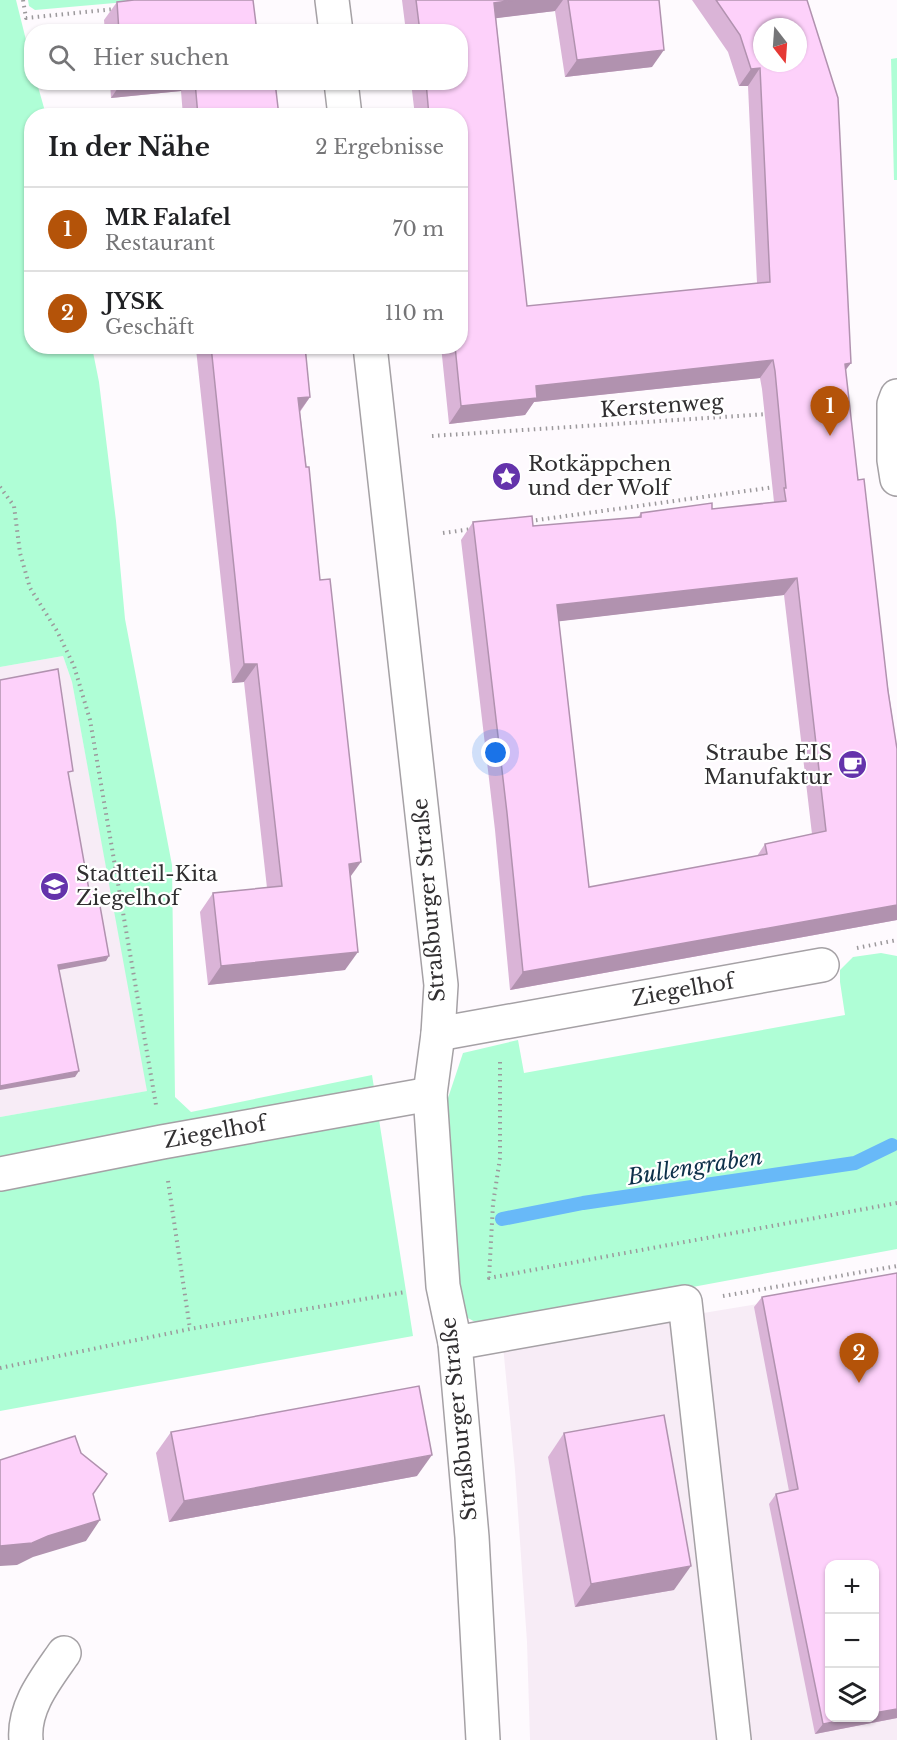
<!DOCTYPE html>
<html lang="de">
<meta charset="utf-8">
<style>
body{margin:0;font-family:"Libre Baskerville",serif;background:#f6f6f6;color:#202124}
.controls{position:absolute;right:18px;bottom:18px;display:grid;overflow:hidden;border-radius:12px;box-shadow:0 2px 4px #0004}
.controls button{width:54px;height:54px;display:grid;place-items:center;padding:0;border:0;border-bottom:2px solid #e0e0e0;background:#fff;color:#202124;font:30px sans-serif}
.compass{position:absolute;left:753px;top:18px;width:54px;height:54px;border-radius:50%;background:#fff;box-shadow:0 2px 4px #0004;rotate:163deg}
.you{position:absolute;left:496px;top:753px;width:21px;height:21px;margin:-15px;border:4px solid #fff;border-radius:50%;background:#1a73e8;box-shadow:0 0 0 9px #1a73e833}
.badge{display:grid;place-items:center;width:39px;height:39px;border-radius:50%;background:#b45309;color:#fff;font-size:20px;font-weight:700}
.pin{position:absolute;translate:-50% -50px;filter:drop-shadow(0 2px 3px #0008)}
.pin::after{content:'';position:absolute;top:32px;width:21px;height:18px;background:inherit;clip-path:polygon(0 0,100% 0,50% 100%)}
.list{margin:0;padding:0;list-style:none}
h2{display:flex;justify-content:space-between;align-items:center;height:78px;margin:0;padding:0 24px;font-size:26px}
h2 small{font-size:20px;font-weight:400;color:#757577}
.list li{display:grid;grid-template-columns:39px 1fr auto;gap:18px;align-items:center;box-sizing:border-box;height:84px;padding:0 24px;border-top:2px solid #e0e0e0}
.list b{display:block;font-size:22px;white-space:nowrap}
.list p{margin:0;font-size:20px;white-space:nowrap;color:#757577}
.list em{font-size:20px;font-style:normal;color:#757577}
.icon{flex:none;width:33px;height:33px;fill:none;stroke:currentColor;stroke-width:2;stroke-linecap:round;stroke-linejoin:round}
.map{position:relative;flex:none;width:897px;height:1740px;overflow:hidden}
.search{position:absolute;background:#fff;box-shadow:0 2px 4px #0004;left:24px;top:24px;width:444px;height:66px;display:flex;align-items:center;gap:15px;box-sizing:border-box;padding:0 21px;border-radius:24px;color:#757577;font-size:22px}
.panel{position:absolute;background:#fff;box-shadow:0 2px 4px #0004;left:24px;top:108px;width:444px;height:246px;border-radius:24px}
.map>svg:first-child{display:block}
.built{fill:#f7ecf6;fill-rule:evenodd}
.green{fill:#affed6}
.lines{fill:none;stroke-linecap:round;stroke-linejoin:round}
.stream{stroke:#68b9f8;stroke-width:14}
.minor-casing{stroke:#a5a1a5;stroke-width:36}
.path{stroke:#9c999c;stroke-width:4;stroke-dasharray:1.5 4.5;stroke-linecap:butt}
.minor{stroke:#fff;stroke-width:33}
.wall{fill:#dab4d7;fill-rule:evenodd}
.shaded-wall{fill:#b192af}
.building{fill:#fdd1fa;stroke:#b192af;stroke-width:1.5;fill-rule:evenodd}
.labels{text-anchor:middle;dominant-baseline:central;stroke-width:4.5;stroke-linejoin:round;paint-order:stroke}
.street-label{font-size:21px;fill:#312f31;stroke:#fff}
.poi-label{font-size:21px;fill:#312f31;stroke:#fff;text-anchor:start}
.water-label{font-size:22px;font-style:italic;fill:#0e314a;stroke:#fff}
</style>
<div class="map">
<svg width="897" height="1740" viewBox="0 0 897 1740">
<rect width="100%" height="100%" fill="#fefafe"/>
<!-- built -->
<g class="built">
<polygon points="63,656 72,682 148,1091 0,1117 0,667"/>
<path d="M897 1281V1740H530L527 1642 515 1470 503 1346ZM830 1564H874V1718H830Z"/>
</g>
<!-- green -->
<g class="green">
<polygon points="0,0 16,0 31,60 32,82 37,83 46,115 32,116 32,346 92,347 99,382 116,521 125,619 172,865 175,1097 191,1112 372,1075 413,1336 0,1411 0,1117 147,1091 72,682 63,656 0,667"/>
<polygon points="28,0 149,0 35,10 29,6"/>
<polygon points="897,58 897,180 894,180 891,59"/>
<polygon points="881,953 897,956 897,1249 493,1324 479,1324 466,1317 457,1284 445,1107 463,1053 518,1040 524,1073 845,1015 840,982 840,970 853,957"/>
</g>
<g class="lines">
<!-- stream -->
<polyline class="stream" points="502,1219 583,1203 855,1163 892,1145"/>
<defs>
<g id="minor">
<polyline points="332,0 336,32"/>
<polyline points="341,82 345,116"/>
<polyline points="370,346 441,985 438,1034 430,1094 443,1286 455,1343 472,1537 483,1740"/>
<polyline points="897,396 894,404 894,460 897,479"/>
<polyline points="438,1034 822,965"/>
<polyline points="0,1174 162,1142 430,1094"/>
<polyline points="455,1343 685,1302 734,1740"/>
<path d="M26 1740C23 1707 46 1679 64 1653"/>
</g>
</defs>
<!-- minor casing -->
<use href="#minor" class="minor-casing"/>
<!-- path -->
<g class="path">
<polyline points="23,0 26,18 115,9"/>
<polyline points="432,436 768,414"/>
<polyline points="0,487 14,506 20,553 30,588 57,631 74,666 90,720 156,1105"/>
<polyline points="530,521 775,487"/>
<polyline points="443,533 472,529"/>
<polyline points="857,948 897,940"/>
<polyline points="500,1062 500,1158 493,1204 489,1278 897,1203"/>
<polyline points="168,1181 190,1329"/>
<polyline points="723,1296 897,1266"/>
<polyline points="0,1368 190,1329 405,1292"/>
</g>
<!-- minor -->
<use href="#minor" class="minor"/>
</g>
<!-- wall -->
<g class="wall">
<path d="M402 0H659L652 67 565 77 555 11 496 18 527 306 757 283 748 86H739L728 52 692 0H807L851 363 845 370 858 480 897 749V920L510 990 495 830 461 540 473 522 533 526 638 517 641 513 712 509 774 502 762 389 760 378 579 397 534 402 525 415 449 424 441 346H460V116H415L411 82H460V32H406ZM784 595 812 834 765 844 757 856 589 887 559 621Z"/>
<polygon points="117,2 257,32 105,32 104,20"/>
<polygon points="110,82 275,82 279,116 183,116 181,91 111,98"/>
<polygon points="198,346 305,346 310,397 300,412 320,580 351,877 345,970 208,985 200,912 213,893 267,888 244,682 232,683 196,349"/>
<polygon points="897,1273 897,1718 815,1734 769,1504 776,1494 789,1491 754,1307 762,1297"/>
<polygon points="171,1432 417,1476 169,1522 156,1453"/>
<polygon points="564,1433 674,1590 575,1607 548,1457"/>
</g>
<!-- shaded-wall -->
<g class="shaded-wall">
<polygon points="515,0 563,0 555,11 482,20 494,3"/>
<polygon points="664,50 652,67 565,77 577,60"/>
<polygon points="760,68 748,86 739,86 751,69"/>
<polygon points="122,82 187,82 181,91 111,98"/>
<polygon points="773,360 760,378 534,402 525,415 449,424 461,406 536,386"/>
<polygon points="851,363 838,380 845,364"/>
<polygon points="310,397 297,415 298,398"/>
<polygon points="797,578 784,595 545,623 557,605"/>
<polygon points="244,664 257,664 244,682 232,683"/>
<polygon points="361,862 348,880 349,864"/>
<polygon points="897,905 897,920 510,990 523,972"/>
<polygon points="358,952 345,970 208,985 221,966"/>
<polygon points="109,956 106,961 54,971 58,965"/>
<polygon points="79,1071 75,1077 0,1090 0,1086"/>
<polygon points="432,1455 417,1476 169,1522 184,1501"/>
<polygon points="100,1520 86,1541 33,1557 17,1565 0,1566 0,1546 48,1536"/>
<polygon points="691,1566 674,1590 575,1607 591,1584"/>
<polygon points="897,1709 897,1718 815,1734 823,1724 855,1718 874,1718 874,1713"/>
</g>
<!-- building -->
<g class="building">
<polygon points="134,0 253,0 257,32 119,32 117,2"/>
<path d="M416 0H515L494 3 527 306 770 282 760 68 751 69 740 35 716 0H807L838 98 851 363 845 364 858 480 864 479 888 691 897 749V905L523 972 507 813 473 522 532 516 533 526 641 517V513L712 503V509L786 501 784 488H786L775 371 773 360 591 380 536 386 537 398 461 406 455 346H460V116H429L426 82H460V32H420ZM762 27H798V63H762ZM797 578 826 831 765 844 767 854 589 887 557 605Z"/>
<polygon points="568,0 659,0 664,50 577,60"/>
<polygon points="195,82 275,82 279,116 198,116"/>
<polygon points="211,346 305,346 310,397 298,398 306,467 309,467 320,580 330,579 343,698 361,862 349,864 358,952 221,966 213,893 282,886 257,664 244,664"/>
<polygon points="58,669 73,771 68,772 89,890 97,889 109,956 58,965 79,1071 0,1086 0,680"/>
<polygon points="897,1273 897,1709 874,1713 874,1564 830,1564 830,1718 855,1718 823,1724 776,1494 798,1489 762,1297"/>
<polygon points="419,1386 432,1455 184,1501 171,1432"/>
<polygon points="664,1415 691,1566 591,1584 564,1433"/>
<polygon points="75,1436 81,1453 107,1474 93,1494 100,1520 48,1536 32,1543 0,1546 0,1460"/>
</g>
<!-- icons -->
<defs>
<symbol id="sight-disc" viewBox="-11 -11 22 22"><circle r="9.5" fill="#6433ab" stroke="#fff"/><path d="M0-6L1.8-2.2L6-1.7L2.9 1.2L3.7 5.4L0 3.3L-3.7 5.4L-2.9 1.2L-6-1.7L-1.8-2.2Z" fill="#fff"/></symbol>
<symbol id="cafe-disc" viewBox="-11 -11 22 22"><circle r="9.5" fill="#6433ab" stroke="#fff"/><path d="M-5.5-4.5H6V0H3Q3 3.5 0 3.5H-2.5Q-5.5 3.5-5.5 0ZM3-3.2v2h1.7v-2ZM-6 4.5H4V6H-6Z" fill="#fff"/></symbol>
<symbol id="school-disc" viewBox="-11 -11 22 22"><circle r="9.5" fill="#6433ab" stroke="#fff"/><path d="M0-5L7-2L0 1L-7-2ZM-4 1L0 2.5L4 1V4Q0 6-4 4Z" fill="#fff"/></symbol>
</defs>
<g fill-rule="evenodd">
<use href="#sight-disc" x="490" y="460" width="33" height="33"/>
<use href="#cafe-disc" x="836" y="748" width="33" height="33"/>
<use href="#school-disc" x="38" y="870" width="33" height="33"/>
</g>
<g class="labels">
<!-- street labels -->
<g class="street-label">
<text transform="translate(662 406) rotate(-4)">Kerstenweg</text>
<text transform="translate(429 900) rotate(-95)">Straßburger Straße</text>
<text transform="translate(683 990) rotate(-10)">Ziegelhof</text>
<text transform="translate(215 1132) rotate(-10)">Ziegelhof</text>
<text transform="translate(459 1419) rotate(-96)">Straßburger Straße</text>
</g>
<!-- poi labels -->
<g class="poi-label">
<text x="528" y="464">Rotkäppchen<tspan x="528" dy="24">und der Wolf</tspan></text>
<text x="832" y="753" text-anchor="end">Straube EIS<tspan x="832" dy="24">Manufaktur</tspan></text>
<text x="76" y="874">Stadtteil-Kita<tspan x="76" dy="24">Ziegelhof</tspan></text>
</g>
<!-- water labels -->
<g class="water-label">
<text transform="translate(695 1167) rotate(-9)">Bullengraben</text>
</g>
</g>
</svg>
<div class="controls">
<button>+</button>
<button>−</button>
<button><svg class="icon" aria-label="layers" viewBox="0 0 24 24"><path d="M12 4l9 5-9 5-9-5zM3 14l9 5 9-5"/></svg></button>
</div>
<svg class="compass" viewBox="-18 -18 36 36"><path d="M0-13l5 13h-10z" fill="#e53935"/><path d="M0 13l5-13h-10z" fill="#757577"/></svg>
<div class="you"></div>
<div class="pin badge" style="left:830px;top:436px">1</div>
<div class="pin badge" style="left:859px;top:1383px">2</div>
<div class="search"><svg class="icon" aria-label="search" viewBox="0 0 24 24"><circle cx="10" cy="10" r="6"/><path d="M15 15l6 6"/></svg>Hier suchen</div>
<section class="panel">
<h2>In der Nähe<small>2 Ergebnisse</small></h2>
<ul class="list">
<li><span class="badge">1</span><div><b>MR Falafel</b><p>Restaurant</p></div><em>70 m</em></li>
<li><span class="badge">2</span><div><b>JYSK</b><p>Geschäft</p></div><em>110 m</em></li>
</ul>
</section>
</div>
